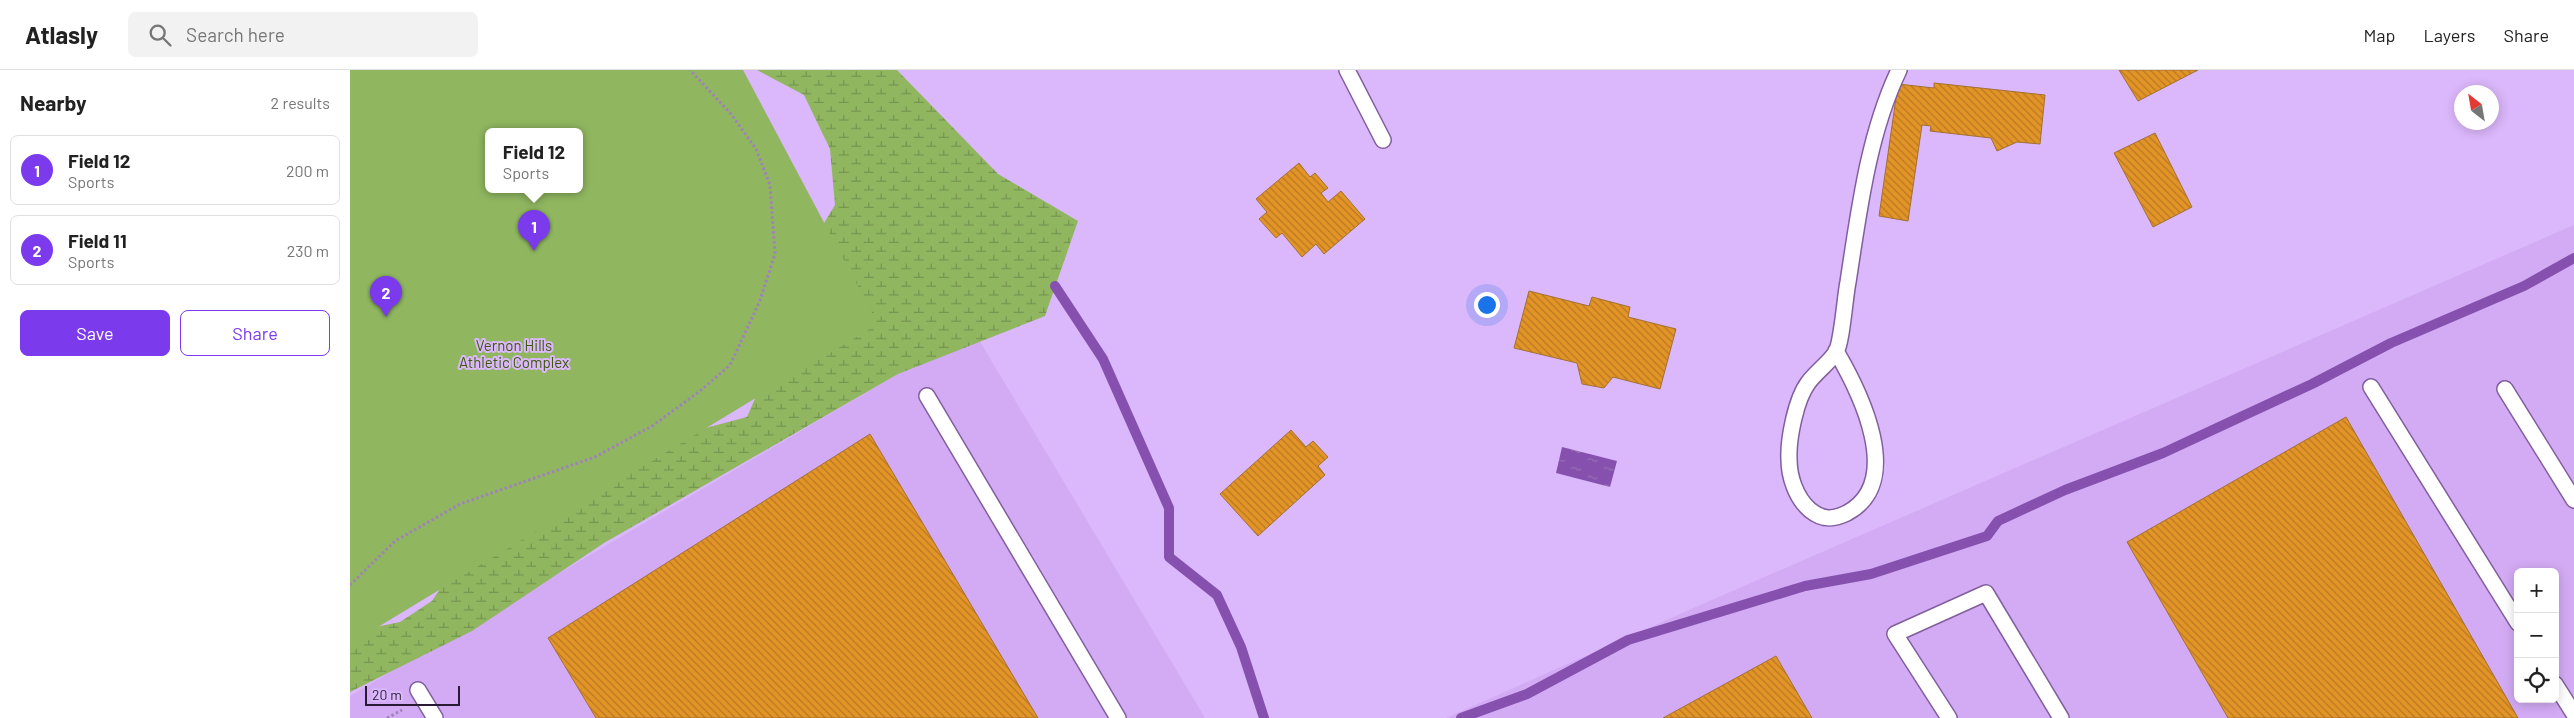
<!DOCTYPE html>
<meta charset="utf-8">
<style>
body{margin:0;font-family:Barlow,sans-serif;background:#f2f2f2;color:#222}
.controls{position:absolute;right:15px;bottom:15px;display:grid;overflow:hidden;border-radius:8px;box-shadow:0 2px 12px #0003}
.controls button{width:45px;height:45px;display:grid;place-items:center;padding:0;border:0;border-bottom:1px solid #e0e0e0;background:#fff;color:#222;font:25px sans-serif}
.compass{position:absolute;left:2104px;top:15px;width:45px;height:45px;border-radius:50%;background:#fff;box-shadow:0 2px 12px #0003;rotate:329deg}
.scale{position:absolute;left:15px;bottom:12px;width:95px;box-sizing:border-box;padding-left:5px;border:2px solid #291b34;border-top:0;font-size:14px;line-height:18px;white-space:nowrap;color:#291b34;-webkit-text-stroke:4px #dbb7fb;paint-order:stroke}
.you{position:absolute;left:1136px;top:234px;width:18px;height:18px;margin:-12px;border:4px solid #fff;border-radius:50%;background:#1a73e8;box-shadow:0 0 0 8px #1a73e833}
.badge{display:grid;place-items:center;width:32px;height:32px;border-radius:50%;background:#7c3aed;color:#fff;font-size:16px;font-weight:700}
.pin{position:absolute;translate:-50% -41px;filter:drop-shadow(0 1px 2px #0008)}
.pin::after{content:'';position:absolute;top:26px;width:18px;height:15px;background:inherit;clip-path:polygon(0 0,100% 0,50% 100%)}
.popup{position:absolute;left:135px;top:58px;width:98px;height:65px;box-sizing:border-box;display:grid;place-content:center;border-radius:8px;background:#fff;filter:drop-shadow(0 1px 4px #0005);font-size:16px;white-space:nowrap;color:#767676}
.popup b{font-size:19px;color:#222}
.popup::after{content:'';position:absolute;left:50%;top:100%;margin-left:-10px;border:10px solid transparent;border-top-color:#fff}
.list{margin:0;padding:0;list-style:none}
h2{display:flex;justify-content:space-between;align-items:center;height:65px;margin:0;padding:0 20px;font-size:21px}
h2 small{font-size:16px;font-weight:400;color:#767676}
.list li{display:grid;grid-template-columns:32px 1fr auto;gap:15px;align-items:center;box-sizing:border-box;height:70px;margin:0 10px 10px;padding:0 10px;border:1px solid #e0e0e0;border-radius:8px}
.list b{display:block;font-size:19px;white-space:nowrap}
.list p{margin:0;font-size:16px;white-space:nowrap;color:#767676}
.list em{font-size:16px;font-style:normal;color:#767676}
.actions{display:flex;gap:10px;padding:15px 20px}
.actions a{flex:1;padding:11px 0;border:1px solid #7c3aed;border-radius:8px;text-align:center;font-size:18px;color:#7c3aed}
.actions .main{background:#7c3aed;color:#fff}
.icon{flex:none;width:28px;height:28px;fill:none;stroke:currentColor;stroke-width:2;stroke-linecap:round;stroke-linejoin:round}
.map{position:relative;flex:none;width:2224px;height:648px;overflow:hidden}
header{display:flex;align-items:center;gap:30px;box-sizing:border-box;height:70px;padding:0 25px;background:#fff;border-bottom:1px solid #e0e0e0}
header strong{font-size:24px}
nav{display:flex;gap:28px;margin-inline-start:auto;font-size:18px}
.search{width:350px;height:45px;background:#f2f2f2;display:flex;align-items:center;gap:12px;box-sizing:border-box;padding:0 18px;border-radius:8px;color:#767676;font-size:19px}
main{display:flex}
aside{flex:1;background:#fff}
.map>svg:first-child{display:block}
.built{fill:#d3abf5;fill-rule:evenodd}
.wetland{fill:url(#wetland-marsh)}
.green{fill:#90b760;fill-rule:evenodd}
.water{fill:url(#water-ripples)}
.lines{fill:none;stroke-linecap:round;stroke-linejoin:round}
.stream{stroke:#8651ae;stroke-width:10}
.building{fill:url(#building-back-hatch);stroke:#a37033}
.lane-casing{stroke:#815f9c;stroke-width:18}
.path{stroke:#9f83b8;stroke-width:3;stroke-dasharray:2.5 2.5;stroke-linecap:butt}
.lane{stroke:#fff;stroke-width:15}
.labels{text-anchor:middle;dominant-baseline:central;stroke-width:4;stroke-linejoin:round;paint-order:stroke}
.park-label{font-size:15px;fill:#3d5a0b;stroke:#dbb7fb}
</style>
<header>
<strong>Atlasly</strong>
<div class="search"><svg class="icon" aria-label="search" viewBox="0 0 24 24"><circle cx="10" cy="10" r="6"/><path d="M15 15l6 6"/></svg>Search here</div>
<nav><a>Map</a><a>Layers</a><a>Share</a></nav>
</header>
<main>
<aside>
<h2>Nearby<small>2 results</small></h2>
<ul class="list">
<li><span class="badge">1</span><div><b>Field 12</b><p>Sports</p></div><em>200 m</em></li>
<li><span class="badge">2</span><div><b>Field 11</b><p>Sports</p></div><em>230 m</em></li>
</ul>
<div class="actions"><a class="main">Save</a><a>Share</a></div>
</aside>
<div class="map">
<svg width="2224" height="648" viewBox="0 0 2224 648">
<defs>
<pattern id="wetland-marsh" width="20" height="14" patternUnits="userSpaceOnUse" patternTransform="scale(1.25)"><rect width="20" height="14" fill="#90b760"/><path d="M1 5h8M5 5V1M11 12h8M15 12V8" fill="none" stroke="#769450"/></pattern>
<pattern id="water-ripples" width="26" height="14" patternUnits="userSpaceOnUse" patternTransform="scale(1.25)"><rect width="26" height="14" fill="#8651ae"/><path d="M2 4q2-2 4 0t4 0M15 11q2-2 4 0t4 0" fill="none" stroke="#9771b4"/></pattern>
<pattern id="building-back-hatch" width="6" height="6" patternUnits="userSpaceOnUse" patternTransform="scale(1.25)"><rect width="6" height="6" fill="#e39427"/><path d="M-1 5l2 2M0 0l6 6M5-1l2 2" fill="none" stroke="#b87822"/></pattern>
</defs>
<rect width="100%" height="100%" fill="#dbb7fb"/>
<!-- built -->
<g class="built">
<path d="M2224 155V648H1096L1348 536ZM2168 502H2205V629H2168Z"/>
<polygon points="623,260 855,648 0,648 0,626"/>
</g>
<!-- wetland -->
<polygon class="wetland" points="407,0 547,0 648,104 728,151 695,246 548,304 254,473 122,561 0,622 0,541 16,559 50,552 82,531 111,487 333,364 397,347 423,287 439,211 485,135 480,79 454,25"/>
<!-- green -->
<path class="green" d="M0 0H393L528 254 0 574ZM139 62H229V120H139Z"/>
<!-- water -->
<polygon class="water" points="1212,377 1267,391 1260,417 1206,403"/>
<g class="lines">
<!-- stream -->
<g class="stream">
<polyline points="705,216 753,289 819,438 819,487 867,525 891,577 914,648"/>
<polyline points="1111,648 1177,624 1278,570 1455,516 1521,504 1637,466 1648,451 1715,420 1813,383 1962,314 2041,273 2174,216 2224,188"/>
</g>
</g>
<!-- building -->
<g class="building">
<polygon points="1769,0 1848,0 1788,31"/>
<polygon points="1584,13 1695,25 1690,74 1667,72 1647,81 1641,68 1580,61 1581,56 1572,55 1558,151 1529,146 1548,14 1584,18"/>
<polygon points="1805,63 1842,137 1803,157 1764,83"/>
<polygon points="949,93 960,107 965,103 978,118 971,123 978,132 991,121 1015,149 974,184 966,174 952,187 932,163 926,168 909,149 917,142 906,129"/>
<polygon points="1179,221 1239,236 1242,227 1280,237 1278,247 1326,259 1310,319 1263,307 1254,318 1232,314 1227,293 1164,278"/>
<polygon points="1996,347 2168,648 1878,648 1777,472"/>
<polygon points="941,360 956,377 963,371 978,387 968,396 975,405 908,466 870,424"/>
<polygon points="520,364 688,648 246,648 198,568"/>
<polygon points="1426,586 1462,648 1313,648"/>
</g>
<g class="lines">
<defs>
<g id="lane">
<polyline points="997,0 1033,70"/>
<path d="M1486 281C1510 322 1555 412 1497 443 1483 450 1472 450 1460 440 1446 428 1439 407 1439 389 1438 369 1446 329 1458 313 1466 302 1479 293 1486 282 1492 272 1495 226 1498 212 1509 141 1518 65 1549 0"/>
<polyline points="2021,317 2168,553"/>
<polyline points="2155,319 2224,430"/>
<polyline points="577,326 768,648"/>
<polyline points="2205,614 2224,644"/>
<polyline points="68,620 85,648"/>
<polyline points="1599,648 1545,564 1636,523 1711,648"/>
</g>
</defs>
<!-- lane casing -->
<use href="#lane" class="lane-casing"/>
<!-- path -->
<g class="path">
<polyline points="0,515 45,471 110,434 245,387 302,356 350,321 380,295 409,233 425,184 420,115 406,79 381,44 340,0"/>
<polyline points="37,648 52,640"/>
</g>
<!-- lane -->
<use href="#lane" class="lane"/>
</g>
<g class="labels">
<!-- park labels -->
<g class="park-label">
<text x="164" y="275">Vernon Hills<tspan x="164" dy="17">Athletic Complex</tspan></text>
</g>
</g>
</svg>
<div class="controls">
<button>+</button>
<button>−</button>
<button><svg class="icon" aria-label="locate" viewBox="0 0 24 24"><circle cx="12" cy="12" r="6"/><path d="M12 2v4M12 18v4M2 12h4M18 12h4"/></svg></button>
</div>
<svg class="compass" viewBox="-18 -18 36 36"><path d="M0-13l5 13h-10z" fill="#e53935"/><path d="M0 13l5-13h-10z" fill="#767676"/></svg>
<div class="scale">20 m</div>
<div class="you"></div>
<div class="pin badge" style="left:184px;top:181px">1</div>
<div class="popup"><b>Field 12</b>Sports</div>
<div class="pin badge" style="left:36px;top:247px">2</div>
</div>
</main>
